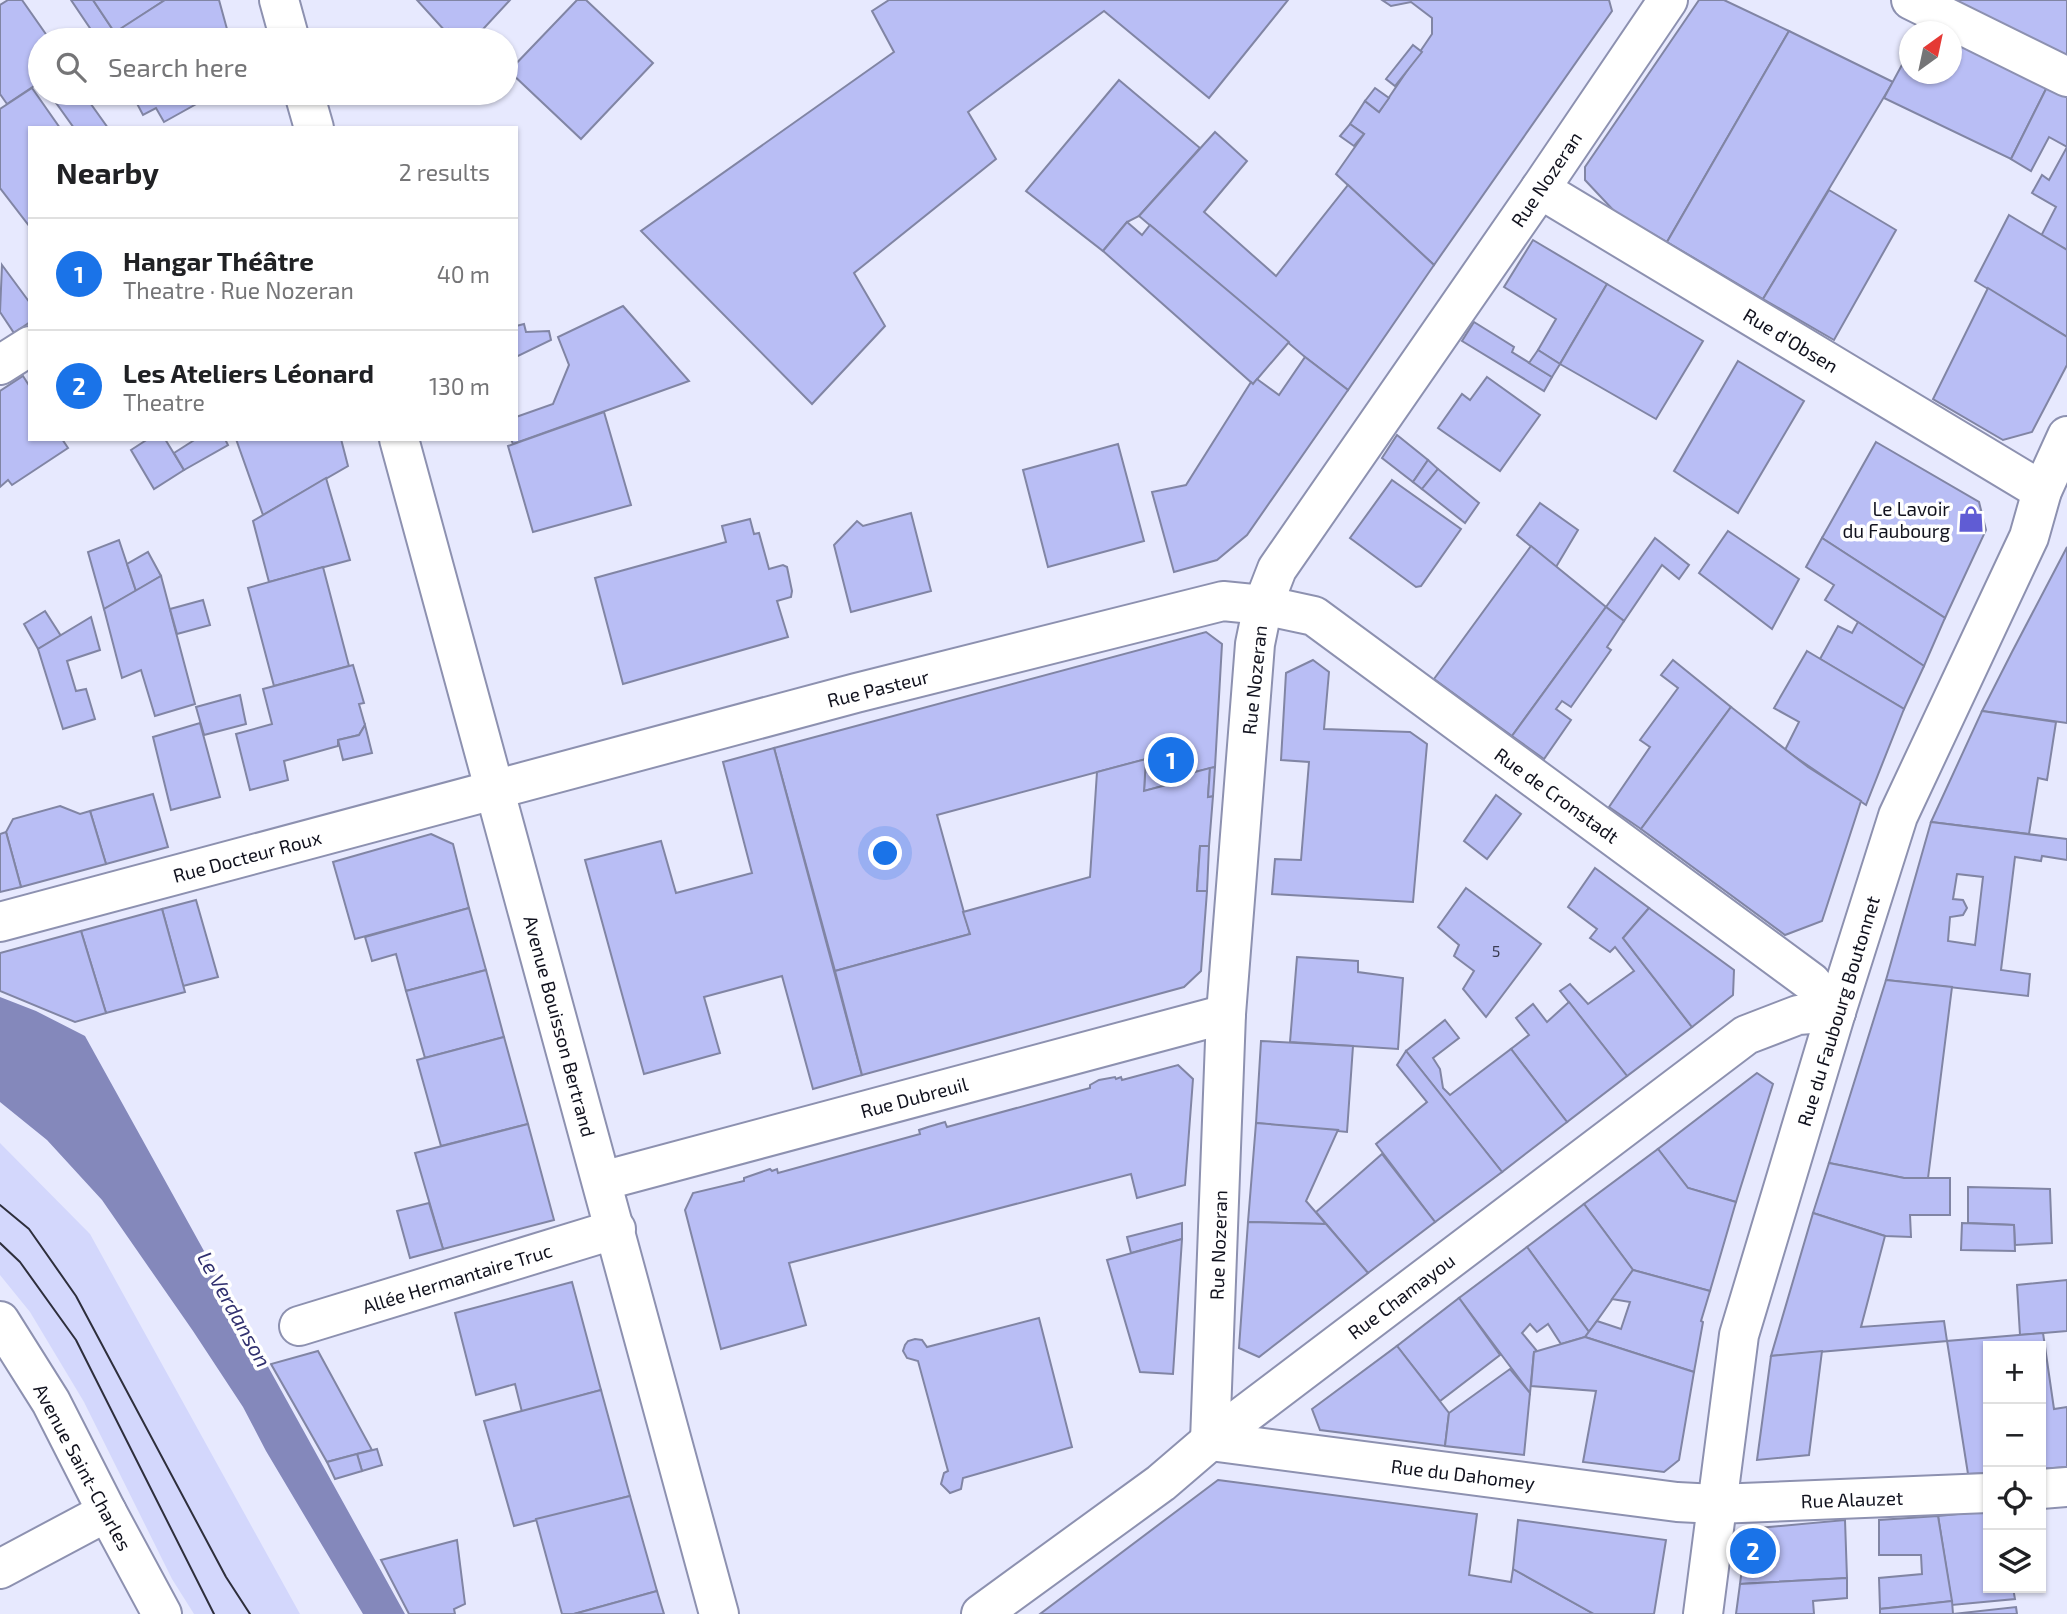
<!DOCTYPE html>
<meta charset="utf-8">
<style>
body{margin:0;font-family:"Exo 2",sans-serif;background:#f2f2f2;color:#202124}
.controls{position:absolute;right:21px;bottom:21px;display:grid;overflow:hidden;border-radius:0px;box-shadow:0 2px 5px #0004}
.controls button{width:63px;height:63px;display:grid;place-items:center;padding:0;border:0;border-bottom:2px solid #e0e0e0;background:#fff;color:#202124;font:35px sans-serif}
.compass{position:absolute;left:1899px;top:21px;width:63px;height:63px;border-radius:50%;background:#fff;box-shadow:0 2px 5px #0004;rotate:33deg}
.you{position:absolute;left:886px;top:854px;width:24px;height:24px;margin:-18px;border:5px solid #fff;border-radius:50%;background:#1a73e8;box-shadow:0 0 0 10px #1a73e833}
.badge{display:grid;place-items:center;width:46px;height:46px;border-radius:50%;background:#1a73e8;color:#fff;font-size:23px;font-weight:700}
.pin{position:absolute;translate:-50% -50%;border:4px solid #fff;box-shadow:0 2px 7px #0006}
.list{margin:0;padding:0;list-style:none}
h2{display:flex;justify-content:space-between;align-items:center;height:91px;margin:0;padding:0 28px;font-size:30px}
h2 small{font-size:23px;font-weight:400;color:#757577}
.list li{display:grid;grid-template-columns:46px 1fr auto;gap:21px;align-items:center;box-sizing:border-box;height:112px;padding:0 28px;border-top:2px solid #e0e0e0}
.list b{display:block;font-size:26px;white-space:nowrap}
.list p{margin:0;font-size:23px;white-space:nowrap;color:#757577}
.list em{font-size:23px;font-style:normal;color:#757577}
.icon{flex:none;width:38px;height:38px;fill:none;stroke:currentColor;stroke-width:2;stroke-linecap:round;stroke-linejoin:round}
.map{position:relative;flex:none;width:2067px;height:1614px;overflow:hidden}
.search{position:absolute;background:#fff;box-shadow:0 2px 5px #0004;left:28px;top:28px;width:490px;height:77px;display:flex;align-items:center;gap:18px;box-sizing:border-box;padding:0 24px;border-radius:38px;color:#757577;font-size:26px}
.panel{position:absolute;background:#fff;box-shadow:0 2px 5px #0004;left:28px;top:126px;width:490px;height:315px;border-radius:0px}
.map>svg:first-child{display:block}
.green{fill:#d3d7fc}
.water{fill:#8488bb}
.building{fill:#b9bef5;stroke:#8185a4;stroke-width:2;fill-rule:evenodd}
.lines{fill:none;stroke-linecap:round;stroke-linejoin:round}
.minor-casing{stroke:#8d91b0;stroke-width:42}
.secondary-casing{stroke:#8d91b0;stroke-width:42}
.minor{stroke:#fff;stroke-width:38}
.secondary{stroke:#fff;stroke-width:38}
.tram{stroke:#2e2f3c;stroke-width:2}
.labels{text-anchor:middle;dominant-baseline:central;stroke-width:7;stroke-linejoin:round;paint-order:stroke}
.number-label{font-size:16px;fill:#3b3d54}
.street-label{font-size:19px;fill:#11121e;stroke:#fff}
.poi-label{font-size:19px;fill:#11121e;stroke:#fff;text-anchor:end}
.water-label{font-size:21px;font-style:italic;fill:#31306f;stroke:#fff}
</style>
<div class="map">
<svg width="2067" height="1614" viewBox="0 0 2067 1614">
<rect width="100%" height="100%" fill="#e7e9fe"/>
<!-- green -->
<polygon class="green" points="0,1143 90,1234 300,1614 194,1614 172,1579 84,1402 30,1312 0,1275"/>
<!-- water -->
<polygon class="water" points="0,997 36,1011 85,1036 405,1614 363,1614 266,1451 243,1407 193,1331 102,1200 47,1140 0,1102"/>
<!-- building -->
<g class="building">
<polygon points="8,0 22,0 50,40 40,40 40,82 7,104 0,94 0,5"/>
<polygon points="71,0 93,0 115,33 103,40 98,40"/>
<polygon points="93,0 165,0 115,33"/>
<polygon points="165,0 219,0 230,40 103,40"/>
<polygon points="417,0 510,0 473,40 462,40 449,29 446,32"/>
<polygon points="577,0 586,0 653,63 581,139 509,71"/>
<polygon points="889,0 1288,0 1209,98 1104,11 968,112 996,159 854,273 885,326 812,404 641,231 894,52 872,11"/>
<polygon points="1382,0 1609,0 1612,11 1434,265 1336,174 1364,134 1350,124 1365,101 1379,112 1432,34 1432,18 1411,2 1391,6"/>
<polygon points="1699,0 1724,0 1789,31 1667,242 1615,212 1585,180 1585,167"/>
<polygon points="1954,0 2067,0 2067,56"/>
<polygon points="1789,31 1893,82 1763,299 1667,242"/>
<polygon points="1952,37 2048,85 2011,159 1884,98 1910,50 1910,74 1952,74"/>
<polygon points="1413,45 1422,52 1395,86 1386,79"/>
<polygon points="1119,80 1200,148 1139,216 1127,222 1103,251 1026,191"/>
<polygon points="2048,85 2067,94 2067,250 2041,236 2056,207 2032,193 2042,175 2049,180 2067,147 2049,137 2031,171 2011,159"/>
<polygon points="32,88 60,128 30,128 30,227 0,188 0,109"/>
<polygon points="1375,88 1389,98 1379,112 1365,101"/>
<polygon points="49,93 83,93 108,128 74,128"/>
<polygon points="139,93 216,93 164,122 156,108 143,115 133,96"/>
<polygon points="1350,124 1364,134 1354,146 1340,136"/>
<polygon points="1215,132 1247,161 1204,212 1276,276 1348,185 1434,265 1348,390 1305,357 1139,216"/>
<polygon points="1829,190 1896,230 1834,340 1763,299"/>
<polygon points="2009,215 2067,250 2067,337 1975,281"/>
<polygon points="1127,222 1142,235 1150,225 1289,342 1253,384 1103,251"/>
<polygon points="1533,240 1607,284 1560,364 1538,350 1556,319 1504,287"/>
<polygon points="2,265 30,303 30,322 14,333 0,312"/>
<polygon points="1607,284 1703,341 1656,419 1560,364"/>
<polygon points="1988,288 2067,337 2067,365 2032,432 2003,440 1933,399"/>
<polygon points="623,306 689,381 513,444 511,439 516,439 516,417 553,404 569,365 558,337"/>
<polygon points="1474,322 1514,347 1512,352 1552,377 1544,391 1462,341"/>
<polygon points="524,324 526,332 549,331 551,340 516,357 516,326"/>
<polygon points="1538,350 1560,364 1552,377 1529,363"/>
<polygon points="1305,357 1348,390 1247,535 1217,560 1174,572 1152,492 1186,485 1251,382 1253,384 1257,379 1279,395"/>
<polygon points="1738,361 1804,401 1738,513 1674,471"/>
<polygon points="23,376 30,387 30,439 62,439 68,448 12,485 8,480 0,487 0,391"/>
<polygon points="1487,377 1540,415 1500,471 1438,428 1462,394 1470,400"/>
<polygon points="604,412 631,505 533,532 508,446"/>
<polygon points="1397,435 1428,460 1413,482 1382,458"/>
<polygon points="148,439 165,439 184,470 154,489 131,450"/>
<polygon points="196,439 225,439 228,445 184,470 174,453"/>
<polygon points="236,439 341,439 348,466 263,515"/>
<polygon points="1876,442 1979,502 1986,530 1945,618 1822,538"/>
<polygon points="1118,444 1144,541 1048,567 1023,470"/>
<polygon points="1428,460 1438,469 1422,489 1413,482"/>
<polygon points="1438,469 1479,503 1465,523 1422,489"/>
<polygon points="326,478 350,560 269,582 253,521"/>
<polygon points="1392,480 1461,529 1421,586 1416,587 1350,538"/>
<polygon points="1540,503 1578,530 1556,567 1517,535"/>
<polygon points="911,513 931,591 851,612 834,545 857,521 863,526"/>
<polygon points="750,519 754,534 759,533 769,569 783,565 787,567 792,591 791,597 777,601 788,637 623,684 595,578 726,542 722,526"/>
<polygon points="1728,531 1799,579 1772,629 1699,573"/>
<polygon points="1655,538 1689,565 1679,579 1662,565 1624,621 1606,607"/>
<polygon points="1822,538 1945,618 1924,666 1825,600 1834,585 1806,567"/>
<polygon points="119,540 136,591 104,609 88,552"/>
<polygon points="1531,546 1606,607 1512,736 1434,679"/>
<polygon points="2067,547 2067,723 1982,711 2012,652"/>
<polygon points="148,552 161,576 136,591 127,564"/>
<polygon points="323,567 349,666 274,686 248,588"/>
<polygon points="161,576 195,704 155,716 141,670 122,678 104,609"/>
<polygon points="203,600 210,625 177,634 170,609"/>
<polygon points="1606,607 1624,621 1607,647 1611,650 1571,707 1562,701 1556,709 1571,720 1544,759 1512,736"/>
<polygon points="45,611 61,636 38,649 24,624"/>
<polygon points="91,617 100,650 67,661 76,691 86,689 95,719 63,729 38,649"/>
<polygon points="1858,622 1924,666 1904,709 1820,659 1838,626 1852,633"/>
<polygon points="1206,632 1222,644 1215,767 1172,778 1174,783 1144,791 1146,759 937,815 970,934 835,971 774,748"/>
<polygon points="1807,651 1904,709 1866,805 1785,750 1799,722 1774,708"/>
<polygon points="1313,660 1329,672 1324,729 1410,732 1427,744 1413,902 1272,894 1275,859 1301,860 1309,762 1281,760 1286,673"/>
<polygon points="1673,660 1731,707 1641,829 1609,807 1650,747 1640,740 1678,688 1661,675"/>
<polygon points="353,665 364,703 359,704 365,725 359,735 338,740 338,746 284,761 288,780 250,790 236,734 272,724 263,689"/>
<polygon points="240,695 246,724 204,735 196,707"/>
<polygon points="1731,707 1808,767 1861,801 1822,921 1785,935 1641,829"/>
<polygon points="1982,711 2056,722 2047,780 2038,778 2029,834 1931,822"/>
<polygon points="200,723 220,797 171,810 153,737"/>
<polygon points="365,725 372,753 343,760 338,740 359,735"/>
<polygon points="774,748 862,1075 813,1089 782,976 704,997 720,1053 644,1074 585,860 661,841 676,893 752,873 723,762"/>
<polygon points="1146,759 1144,791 1174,783 1172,778 1210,768 1208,797 1213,796 1209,846 1200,846 1197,891 1207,891 1201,971 1184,987 862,1075 835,971 970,934 963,912 1090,877 1097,772"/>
<polygon points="1215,767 1213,796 1208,797 1210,768"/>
<polygon points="153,794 168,847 106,864 90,811"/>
<polygon points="1496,795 1521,814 1487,859 1464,841"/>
<polygon points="60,806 80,814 90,811 106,864 21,887 6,832 13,819"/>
<path d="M1931 822 2067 839V860L2042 856 2041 861 2015 857 2001 970 2030 974 2028 996 1886 980ZM1957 874 1983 877 1975 945 1948 941 1950 917 1963 915 1967 908 1963 900 1953 899Z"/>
<polygon points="6,832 21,887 0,892 0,834"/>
<polygon points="431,834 453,844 469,908 355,939 333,862"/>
<polygon points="1200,846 1209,846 1207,891 1197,891"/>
<polygon points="1595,868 1649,908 1623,938 1692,1027 1627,1076 1560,991 1570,984 1588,1004 1634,971 1615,947 1610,952 1590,938 1597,929 1568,907"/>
<polygon points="1466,888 1541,944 1486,1017 1463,989 1474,971 1454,956 1459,945 1438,927"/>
<polygon points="196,900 218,977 183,986 162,909"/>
<polygon points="469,908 486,970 406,991 396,954 372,961 365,937"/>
<polygon points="1649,908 1734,970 1733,995 1692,1027 1623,938"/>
<polygon points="162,909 185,992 106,1013 81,931"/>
<polygon points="81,931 106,1013 75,1022 0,991 0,953"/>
<polygon points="1297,957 1358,961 1358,972 1403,978 1398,1049 1290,1042"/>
<polygon points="486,970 504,1037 425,1058 406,991"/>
<polygon points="1886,980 1952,987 1928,1178 1904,1178 1829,1163"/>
<polygon points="1569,1002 1627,1076 1567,1122 1511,1049 1529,1035 1516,1018 1533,1004 1547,1022"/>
<polygon points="1445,1020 1459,1038 1433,1058 1440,1069 1443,1088 1450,1095 1511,1049 1567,1122 1502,1172 1406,1051"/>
<polygon points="504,1037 528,1124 441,1146 417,1060"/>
<polygon points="1261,1041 1353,1046 1347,1132 1256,1123"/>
<polygon points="1406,1051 1502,1172 1435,1222 1376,1144 1427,1102 1397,1065"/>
<polygon points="1178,1065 1193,1079 1185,1185 1137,1198 1131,1174 789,1263 806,1325 721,1349 685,1210 693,1193 744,1181 744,1178 770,1169 772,1171 777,1169 778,1173 920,1134 919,1130 928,1127 945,1122 947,1127 1090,1088 1090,1085 1099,1080 1115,1077 1116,1079 1121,1077 1122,1080"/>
<polygon points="1757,1073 1773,1084 1736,1202 1688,1188 1658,1149"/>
<polygon points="1256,1123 1338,1130 1306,1201 1326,1224 1248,1222"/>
<polygon points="528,1124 554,1220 443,1249 415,1153"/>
<polygon points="1658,1149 1688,1188 1736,1202 1710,1291 1633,1270 1584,1204"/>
<polygon points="1382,1154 1435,1222 1368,1273 1316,1212"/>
<polygon points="1829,1163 1904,1178 1950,1178 1950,1215 1910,1215 1911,1237 1885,1236 1813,1213"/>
<polygon points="1968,1187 2050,1189 2052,1243 2015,1245 2014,1225 1968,1223"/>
<polygon points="429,1203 443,1249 410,1258 397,1211"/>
<polygon points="1584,1204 1633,1270 1589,1332 1527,1247"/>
<polygon points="1813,1213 1885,1236 1861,1327 1944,1321 1947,1341 1771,1356"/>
<polygon points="1248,1222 1326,1224 1368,1273 1259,1357 1239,1348"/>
<polygon points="1182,1223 1182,1239 1131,1253 1127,1237"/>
<polygon points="1962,1223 2014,1225 2015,1251 1961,1250"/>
<polygon points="1182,1239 1173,1374 1140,1372 1107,1260"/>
<polygon points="1527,1247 1589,1332 1585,1337 1561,1344 1548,1324 1537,1332 1530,1324 1522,1333 1537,1351 1534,1352 1530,1393 1459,1298"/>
<polygon points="1633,1270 1710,1291 1701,1321 1703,1322 1694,1372 1585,1337 1597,1321 1621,1329 1630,1302 1612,1299"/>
<polygon points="2067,1280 2067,1331 2020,1335 2017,1285"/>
<polygon points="572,1282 601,1390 522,1412 515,1384 476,1395 455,1313"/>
<polygon points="1459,1298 1500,1355 1440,1401 1397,1346"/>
<polygon points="1039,1318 1072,1447 963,1478 961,1489 950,1493 941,1484 944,1473 948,1471 918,1361 907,1358 903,1351 905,1345 908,1341 915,1339 922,1340 927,1347"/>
<polygon points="2043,1333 2054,1409 2067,1407 2067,1467 2041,1469 2041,1346 1988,1346 1988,1473 1968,1474 1947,1341"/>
<polygon points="1585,1337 1694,1372 1679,1460 1664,1472 1583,1462 1596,1391 1531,1386 1534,1352"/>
<polygon points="1397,1346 1449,1413 1445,1446 1320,1430 1312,1409"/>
<polygon points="318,1351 372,1450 327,1462 271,1364"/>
<polygon points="1822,1351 1809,1455 1757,1460 1771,1356"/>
<polygon points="1510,1369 1530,1393 1524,1455 1445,1446 1449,1413"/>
<polygon points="601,1390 630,1496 514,1526 484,1421"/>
<polygon points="377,1449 382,1465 362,1471 357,1454"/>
<polygon points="357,1454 362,1471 335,1479 327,1462"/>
<polygon points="1218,1480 1477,1514 1469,1575 1511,1582 1513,1569 1594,1614 1040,1614"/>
<polygon points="630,1496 657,1591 574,1614 562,1614 536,1519"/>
<polygon points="1988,1511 1988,1588 2013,1588 2015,1599 1952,1605 1938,1516"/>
<polygon points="1938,1516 1952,1601 1880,1609 1879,1578 1922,1574 1921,1555 1879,1555 1879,1520"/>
<polygon points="1518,1520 1666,1540 1654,1614 1594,1614 1513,1569"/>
<polygon points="1845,1520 1847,1578 1740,1584 1747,1529"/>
<polygon points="457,1540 465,1604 454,1609 455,1614 409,1614 381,1560"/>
<polygon points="1847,1578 1847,1598 1813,1601 1814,1614 1736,1614 1740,1584"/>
<polygon points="657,1591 664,1614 574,1614"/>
<polygon points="1952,1601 1953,1614 1880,1614 1880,1609"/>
<polygon points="2016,1607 2017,1614 1953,1614"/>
</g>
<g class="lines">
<defs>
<g id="minor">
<polyline points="279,0 290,40"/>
<polyline points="1668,0 1540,189 1277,569 1263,605 1255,644 1226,1014 1210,1441 1677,1502 1716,1504 1988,1493"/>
<polyline points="1911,0 2067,77"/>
<polyline points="304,93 314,128"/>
<polyline points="1540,189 2042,491"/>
<polyline points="0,365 30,346"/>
<polyline points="399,439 719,1614"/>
<polyline points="0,922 856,693 1223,601 1263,605 1314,616 1811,982 1836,1012"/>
<polyline points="602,1181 1226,1014"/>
<polyline points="299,1326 616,1229"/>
<polyline points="2041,1489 2067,1487"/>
<polyline points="0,1569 107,1512"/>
<polyline points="981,1614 1161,1483 1210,1441 1746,1035 1798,1015 1836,1012"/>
<polyline points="1703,1614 1739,1335 1836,1012 1898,816 2029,537 2042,491 2067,436"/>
</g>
<polyline id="secondary" points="0,1321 51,1402 107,1512 162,1614"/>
</defs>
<!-- minor casing -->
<use href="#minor" class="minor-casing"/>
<!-- secondary casing -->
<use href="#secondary" class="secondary-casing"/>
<!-- minor -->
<use href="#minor" class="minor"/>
<!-- secondary -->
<use href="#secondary" class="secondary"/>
<!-- tram -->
<g class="tram">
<polyline points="0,1205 29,1229 76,1296 226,1577 250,1614"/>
<polyline points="0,1243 20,1262 76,1340 214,1614"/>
</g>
</g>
<!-- icons -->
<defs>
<symbol id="shop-bare" viewBox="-9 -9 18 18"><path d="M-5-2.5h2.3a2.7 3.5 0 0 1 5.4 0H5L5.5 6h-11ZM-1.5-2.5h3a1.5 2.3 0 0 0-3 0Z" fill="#605cd4" stroke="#fff" stroke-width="2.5" paint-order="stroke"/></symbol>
</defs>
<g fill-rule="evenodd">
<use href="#shop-bare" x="1952" y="500" width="38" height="38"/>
</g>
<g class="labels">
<!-- number labels -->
<g class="number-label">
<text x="1496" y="950">5</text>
</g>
<!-- street labels -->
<g class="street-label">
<text transform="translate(1546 179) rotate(-56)">Rue Nozeran</text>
<text transform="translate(1791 340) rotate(31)">Rue d'Obsen</text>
<text transform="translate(1254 680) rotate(-84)">Rue Nozeran</text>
<text transform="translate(878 688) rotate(-14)">Rue Pasteur</text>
<text transform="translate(1557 795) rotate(36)">Rue de Cronstadt</text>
<text transform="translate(247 856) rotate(-15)">Rue Docteur Roux</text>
<text transform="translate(1838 1011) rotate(-73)">Rue du Faubourg Boutonnet</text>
<text transform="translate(560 1026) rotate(75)">Avenue Bouisson Bertrand</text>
<text transform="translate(914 1097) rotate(-15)">Rue Dubreuil</text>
<text transform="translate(1218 1245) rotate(-88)">Rue Nozeran</text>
<text transform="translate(457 1278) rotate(-17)">Allée Hermantaire Truc</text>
<text transform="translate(1401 1296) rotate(-37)">Rue Chamayou</text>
<text transform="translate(83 1467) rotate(62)">Avenue Saint-Charles</text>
<text transform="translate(1463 1474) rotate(7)">Rue du Dahomey</text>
<text transform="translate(1852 1499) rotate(-2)">Rue Alauzet</text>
</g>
<!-- poi labels -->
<g class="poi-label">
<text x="1950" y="508">Le Lavoir<tspan x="1950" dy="22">du Faubourg</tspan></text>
</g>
<!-- water labels -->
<g class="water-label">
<text transform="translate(235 1309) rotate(61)">Le Verdanson</text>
</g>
</g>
</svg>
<div class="controls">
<button>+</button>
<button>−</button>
<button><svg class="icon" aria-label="locate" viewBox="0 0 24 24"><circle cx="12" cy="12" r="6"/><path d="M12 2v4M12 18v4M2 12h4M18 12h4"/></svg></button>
<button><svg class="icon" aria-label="layers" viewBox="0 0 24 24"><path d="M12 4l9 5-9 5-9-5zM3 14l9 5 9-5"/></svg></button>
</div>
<svg class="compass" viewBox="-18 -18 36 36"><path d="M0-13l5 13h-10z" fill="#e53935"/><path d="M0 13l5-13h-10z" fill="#757577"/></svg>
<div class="you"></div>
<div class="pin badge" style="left:1171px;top:760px">1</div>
<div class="pin badge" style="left:1753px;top:1551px">2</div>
<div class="search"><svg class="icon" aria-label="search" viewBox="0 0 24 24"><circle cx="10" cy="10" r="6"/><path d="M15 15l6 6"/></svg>Search here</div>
<section class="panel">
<h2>Nearby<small>2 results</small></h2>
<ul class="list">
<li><span class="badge">1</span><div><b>Hangar Théâtre</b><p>Theatre · Rue Nozeran</p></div><em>40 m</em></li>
<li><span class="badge">2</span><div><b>Les Ateliers Léonard</b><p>Theatre</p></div><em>130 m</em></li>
</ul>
</section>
</div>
